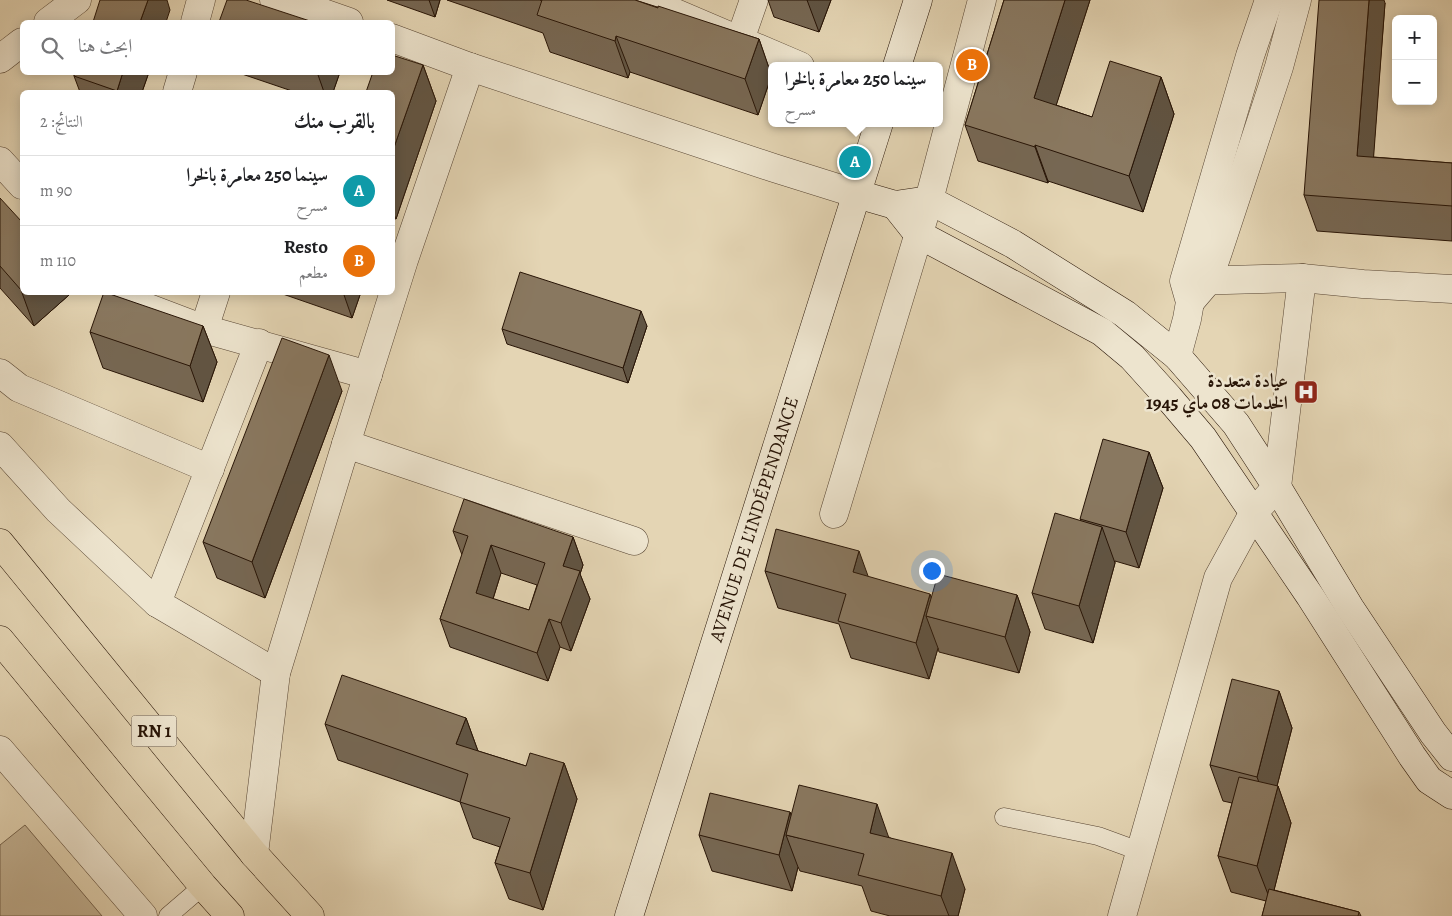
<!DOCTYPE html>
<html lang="ar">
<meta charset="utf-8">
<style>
body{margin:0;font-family:Alegreya,Amiri,serif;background:#f2f2f2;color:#202124;direction:rtl}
.controls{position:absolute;right:15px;top:15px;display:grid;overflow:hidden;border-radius:8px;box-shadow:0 2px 12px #0003}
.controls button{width:45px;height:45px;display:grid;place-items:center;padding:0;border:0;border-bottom:1px solid #e0e0e0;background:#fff;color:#202124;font:25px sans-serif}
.you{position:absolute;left:931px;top:570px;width:18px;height:18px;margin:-12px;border:4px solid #fff;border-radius:50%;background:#1a73e8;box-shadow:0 0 0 8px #1a73e833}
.badge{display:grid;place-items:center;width:32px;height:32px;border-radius:50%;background:#111827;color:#fff;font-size:16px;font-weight:700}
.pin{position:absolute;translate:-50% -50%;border:2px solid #fff;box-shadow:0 1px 5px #0006}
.popup{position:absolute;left:768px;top:62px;width:175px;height:65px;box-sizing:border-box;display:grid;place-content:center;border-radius:8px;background:#fff;filter:drop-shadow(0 1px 4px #0005);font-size:16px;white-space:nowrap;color:#757577}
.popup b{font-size:19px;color:#202124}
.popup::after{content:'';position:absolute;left:50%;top:100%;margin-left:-10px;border:10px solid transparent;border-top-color:#fff}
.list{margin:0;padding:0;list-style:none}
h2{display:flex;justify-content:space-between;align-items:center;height:65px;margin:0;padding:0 20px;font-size:21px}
h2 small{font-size:16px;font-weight:400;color:#757577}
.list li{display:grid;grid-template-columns:32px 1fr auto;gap:15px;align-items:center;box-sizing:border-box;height:70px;padding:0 20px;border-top:1px solid #e0e0e0}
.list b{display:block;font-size:19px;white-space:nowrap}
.list p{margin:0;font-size:16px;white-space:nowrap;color:#757577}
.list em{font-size:16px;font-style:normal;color:#757577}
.icon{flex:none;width:28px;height:28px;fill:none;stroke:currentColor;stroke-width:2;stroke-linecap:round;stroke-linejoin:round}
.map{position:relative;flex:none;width:1452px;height:916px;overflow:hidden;direction:ltr}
.search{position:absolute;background:#fff;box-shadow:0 2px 12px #0003;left:20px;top:20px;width:375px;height:55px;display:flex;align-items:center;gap:12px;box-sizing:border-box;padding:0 18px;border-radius:8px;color:#757577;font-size:19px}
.panel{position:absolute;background:#fff;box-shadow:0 2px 12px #0003;left:20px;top:90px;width:375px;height:205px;border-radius:8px;direction:rtl}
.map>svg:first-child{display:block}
.green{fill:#c4b496;stroke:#76644e}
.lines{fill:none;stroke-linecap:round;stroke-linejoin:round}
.lane-casing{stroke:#564432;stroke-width:19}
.street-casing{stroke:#564432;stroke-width:29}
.secondary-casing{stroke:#271406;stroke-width:29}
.highway-casing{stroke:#271406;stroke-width:29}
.lane{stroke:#ede4ce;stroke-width:18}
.street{stroke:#ede4ce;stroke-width:28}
.secondary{stroke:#ede4ce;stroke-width:28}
.highway{stroke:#e4d5b4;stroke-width:28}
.wall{fill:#766753;stroke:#271406;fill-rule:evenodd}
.shaded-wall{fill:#605443;stroke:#271406}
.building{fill:#897860;stroke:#271406;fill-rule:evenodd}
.labels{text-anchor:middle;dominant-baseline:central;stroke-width:5;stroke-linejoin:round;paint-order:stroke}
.shield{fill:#ede4ce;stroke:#625242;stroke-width:1}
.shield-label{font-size:18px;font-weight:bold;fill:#271406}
.poi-label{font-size:19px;font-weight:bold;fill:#271406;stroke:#ede4ce;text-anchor:end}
.street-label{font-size:19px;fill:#271406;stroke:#ede4ce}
</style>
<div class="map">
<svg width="1452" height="916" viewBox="0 0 1452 916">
<rect width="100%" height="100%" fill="#e4d5b4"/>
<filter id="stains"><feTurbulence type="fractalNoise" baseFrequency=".004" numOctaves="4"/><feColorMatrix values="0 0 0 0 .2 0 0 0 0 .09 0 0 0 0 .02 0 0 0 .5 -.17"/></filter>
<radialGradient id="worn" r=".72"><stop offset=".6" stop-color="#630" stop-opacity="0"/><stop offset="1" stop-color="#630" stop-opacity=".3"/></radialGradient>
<!-- green -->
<polygon class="green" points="25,825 102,916 0,916 0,845"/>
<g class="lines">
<defs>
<g id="lane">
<polyline points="1004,817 1098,836 1139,851"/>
<polyline points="168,916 203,886"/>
</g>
<g id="street">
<polyline points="274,0 312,9 349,22"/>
<polyline points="645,0 800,66"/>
<polyline points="48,22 77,0"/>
<polyline points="195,22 201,0"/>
<polyline points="392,38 470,67 774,168 857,194"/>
<polyline points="740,40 754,0"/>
<polyline points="0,59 22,42"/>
<polyline points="177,92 183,72"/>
<polyline points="0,161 22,185"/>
<polyline points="1190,281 1302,278 1363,284 1452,289"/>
<polyline points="119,292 125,299 204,329 368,375"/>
<polyline points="1190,302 1208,281 1218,252 1279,67 1297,0"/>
<polyline points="204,329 216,292"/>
<polyline points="259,343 157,603 276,673"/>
<polyline points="1177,356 1187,319 1190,302 1184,281 1250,56 1269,0"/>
<polyline points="0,373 19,388 210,469"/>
<polyline points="346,444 634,541"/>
<polyline points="0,446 58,510 157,603"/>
<polyline points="834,514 929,200 982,0"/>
<polyline points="0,750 143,916"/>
<polyline points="254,854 276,673 346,444 404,260 470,67"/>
<polyline points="1122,916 1218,578 1254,512 1277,487 1302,278"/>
</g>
<g id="secondary">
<polyline points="897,66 918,0"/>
<polyline points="857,194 895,205 929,200 1013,244 1125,314 1177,356 1236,424 1277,487 1350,608 1433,733 1452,757"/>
<polyline points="895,205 918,234 1102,332 1132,357 1169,398 1203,438 1310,596 1412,756 1429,780 1452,795"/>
<path id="s1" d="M629 916 879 123"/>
</g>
<g id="highway">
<polyline points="0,543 254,854 310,916"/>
<polyline points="0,640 203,886 230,916"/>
</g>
</defs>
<!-- lane casing -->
<use href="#lane" class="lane-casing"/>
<!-- street casing -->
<use href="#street" class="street-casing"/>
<!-- secondary casing -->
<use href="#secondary" class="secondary-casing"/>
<!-- highway casing -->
<use href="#highway" class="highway-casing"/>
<!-- lane -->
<use href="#lane" class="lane"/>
<!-- street -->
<use href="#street" class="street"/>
<!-- secondary -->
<use href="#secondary" class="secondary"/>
<!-- highway -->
<use href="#highway" class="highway"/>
</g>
<!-- wall -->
<g class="wall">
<polygon points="387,0 440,0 435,17"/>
<polygon points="447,0 635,0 759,39 771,74 771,77 758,115 630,72 628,78 550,52 543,33"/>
<polygon points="768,0 831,0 819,32 774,17"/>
<polygon points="1004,0 1090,0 1056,105 1092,117 1161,77 1174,114 1143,212 1048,181 1048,183 978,161 965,125"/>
<polygon points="1385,3 1373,157 1452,163 1452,241 1317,231 1304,195"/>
<polygon points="423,65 436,101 396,219 392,218 392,92"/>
<polygon points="75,72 149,72 142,92 80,92 74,76"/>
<polygon points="236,72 340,72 333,92 295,92"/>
<polygon points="0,198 22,292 68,292 69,295 34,326 0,288"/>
<polygon points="277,292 361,292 352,318"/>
<polygon points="203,326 217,362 203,402 103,368 90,332"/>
<polygon points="647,326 628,383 507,344 502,329"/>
<polygon points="342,391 265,598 217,578 203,542"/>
<polygon points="1149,452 1163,488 1139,568 1115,561 1115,563 1093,643 1045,629 1032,593 1081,520 1080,519"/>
<path d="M453 531 573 537 583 565 580 574 590 599 571 651 560 647 548 681 450 647 440 619 462 555ZM501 573 537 585 529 610 493 599Z"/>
<polygon points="765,571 868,577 931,597 1017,595 1030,632 1019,673 939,652 938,648 929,679 851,658 839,624 778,608"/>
<polygon points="1279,691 1292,728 1277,786 1278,786 1291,823 1274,890 1359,912 1361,916 1262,916 1266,901 1231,892 1218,856 1232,803 1223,801 1210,765"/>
<polygon points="466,718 478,751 526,766 564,763 577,799 543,910 509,899 495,863 500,847 473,838 460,802 338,760 325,724"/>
<polygon points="790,812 791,816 889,837 965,889 958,916 890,916 871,911 862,886 800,871 798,867 792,891 712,871 699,835"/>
</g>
<!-- shaded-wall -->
<g class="shaded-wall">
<polygon points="148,0 167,0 170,10 166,22 140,22"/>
<polygon points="429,0 440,0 435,17"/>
<polygon points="807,0 831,0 819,32"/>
<polygon points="1065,0 1090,0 1047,134 1034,98"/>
<polygon points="1369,0 1384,0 1385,3 1371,192 1357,156"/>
<polygon points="616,36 630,72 628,78 615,41"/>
<polygon points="759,39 771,74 771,77 758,115 745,79"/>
<polygon points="423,65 436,101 396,219 392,210 392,153"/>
<polygon points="123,72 149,72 142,92 118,92 117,91"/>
<polygon points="317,72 340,72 333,92 324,92"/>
<polygon points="1161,77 1174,114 1143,212 1129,176"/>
<polygon points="1035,145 1048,181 1048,183 1035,147"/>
<polygon points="22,289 22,292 68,292 69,295 34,326 21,290"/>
<polygon points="343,292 361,292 352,318"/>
<polygon points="641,311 647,326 628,383 623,368"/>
<polygon points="203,326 217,362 203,402 190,366"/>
<polygon points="329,355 342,391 265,598 252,562"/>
<polygon points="1149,452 1163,488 1139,568 1126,532"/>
<polygon points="1102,527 1115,563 1093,643 1079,606"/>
<polygon points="573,537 583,565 580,574 590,599 571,651 561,623 563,566"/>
<polygon points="491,545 501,573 486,621 476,593"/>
<polygon points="859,551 872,587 853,572"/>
<polygon points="930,594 939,619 926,616 938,648 929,679 916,643"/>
<polygon points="1017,595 1030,632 1019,673 1005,637"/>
<polygon points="549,619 560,647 548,681 537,653"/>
<polygon points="1279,691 1292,728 1270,813 1257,777"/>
<polygon points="466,718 479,754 456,744"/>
<polygon points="564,763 577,799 543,910 530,873"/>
<polygon points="1278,786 1291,823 1271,902 1257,866"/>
<polygon points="877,804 890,841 870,833"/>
<polygon points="790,812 799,838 786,835 798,867 792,891 779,855"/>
<polygon points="952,853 965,889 958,916 949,916 941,896"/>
</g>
<!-- building -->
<g class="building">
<polygon points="100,0 148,0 140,22 93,22"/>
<polygon points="227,0 246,0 313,22 219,22"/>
<polygon points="540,0 635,0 658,8 658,6 759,39 745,79 616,36 615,41 537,15 542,0"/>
<polygon points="1004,0 1065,0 1034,98 1092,117 1110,61 1161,77 1129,176 1035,145 1035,147 965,125"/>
<polygon points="1319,0 1369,0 1357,156 1452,163 1452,206 1304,195"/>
<polygon points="392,55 423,65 392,153 392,92 366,92 373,72 392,72"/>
<polygon points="75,72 123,72 117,91 74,76"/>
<polygon points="0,198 22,222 22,289 21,290 0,266"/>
<polygon points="520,272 641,311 623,368 502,329"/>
<polygon points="104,292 203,326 190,366 90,332"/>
<polygon points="282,338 329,355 252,562 203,542"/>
<polygon points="1103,439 1149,452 1126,532 1080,519"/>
<path d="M464 499 573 537 563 566 580 571 561 623 549 619 537 653 440 619 468 536 453 531ZM491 545 545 563 529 610 476 593Z"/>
<polygon points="1055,513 1102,527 1079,606 1032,593"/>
<polygon points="776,529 859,551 853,572 930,594 916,643 838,621 846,594 765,571"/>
<polygon points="938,574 1017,595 1005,637 926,616"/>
<polygon points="342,675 466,718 456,744 526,766 530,753 564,763 530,873 495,863 510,818 460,802 468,774 325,724"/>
<polygon points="1232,679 1279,691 1257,777 1210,765"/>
<polygon points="1239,777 1278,786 1257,866 1218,856"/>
<polygon points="799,785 877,804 870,833 952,853 941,896 858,875 864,854 786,835"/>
<polygon points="710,793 790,812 779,855 699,835"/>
<polygon points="1269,889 1359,912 1358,916 1262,916"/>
</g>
<!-- icons -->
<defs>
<symbol id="hospital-square" viewBox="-11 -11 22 22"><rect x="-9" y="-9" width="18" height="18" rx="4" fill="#8f2418" stroke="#ede4ce"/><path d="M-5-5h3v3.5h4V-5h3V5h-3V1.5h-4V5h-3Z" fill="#fff"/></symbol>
</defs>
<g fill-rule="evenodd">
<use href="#hospital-square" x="1292" y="378" width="28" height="28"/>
</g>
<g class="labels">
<!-- shield labels -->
<rect class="shield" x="131.5" y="715.5" width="45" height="31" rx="4"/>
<g class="shield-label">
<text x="154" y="731">RN 1</text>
</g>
<!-- poi labels -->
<g class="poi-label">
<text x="1288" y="381">عيادة متعددة<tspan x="1288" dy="22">الخدمات 08 ماي 1945</tspan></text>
</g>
<!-- street labels -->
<g class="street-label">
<text stroke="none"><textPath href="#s1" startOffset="416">AVENUE DE L'INDÉPENDANCE</textPath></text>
</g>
</g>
<rect width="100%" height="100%" filter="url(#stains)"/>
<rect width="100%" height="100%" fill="url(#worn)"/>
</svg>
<div class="controls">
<button>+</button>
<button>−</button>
</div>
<div class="you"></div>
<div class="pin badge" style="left:855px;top:162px;background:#0f9aa8">A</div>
<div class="popup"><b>سينما 250 معامرة بالخرا</b>مسرح</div>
<div class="pin badge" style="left:972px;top:65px;background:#e8710a">B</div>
<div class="search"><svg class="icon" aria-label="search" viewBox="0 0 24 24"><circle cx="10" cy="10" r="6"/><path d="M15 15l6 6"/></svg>ابحث هنا</div>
<section class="panel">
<h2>بالقرب منك<small>النتائج: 2</small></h2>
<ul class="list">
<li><span class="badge" style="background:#0f9aa8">A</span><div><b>سينما 250 معامرة بالخرا</b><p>مسرح</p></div><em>90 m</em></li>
<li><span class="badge" style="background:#e8710a">B</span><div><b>Resto</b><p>مطعم</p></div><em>110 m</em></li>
</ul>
</section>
</div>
